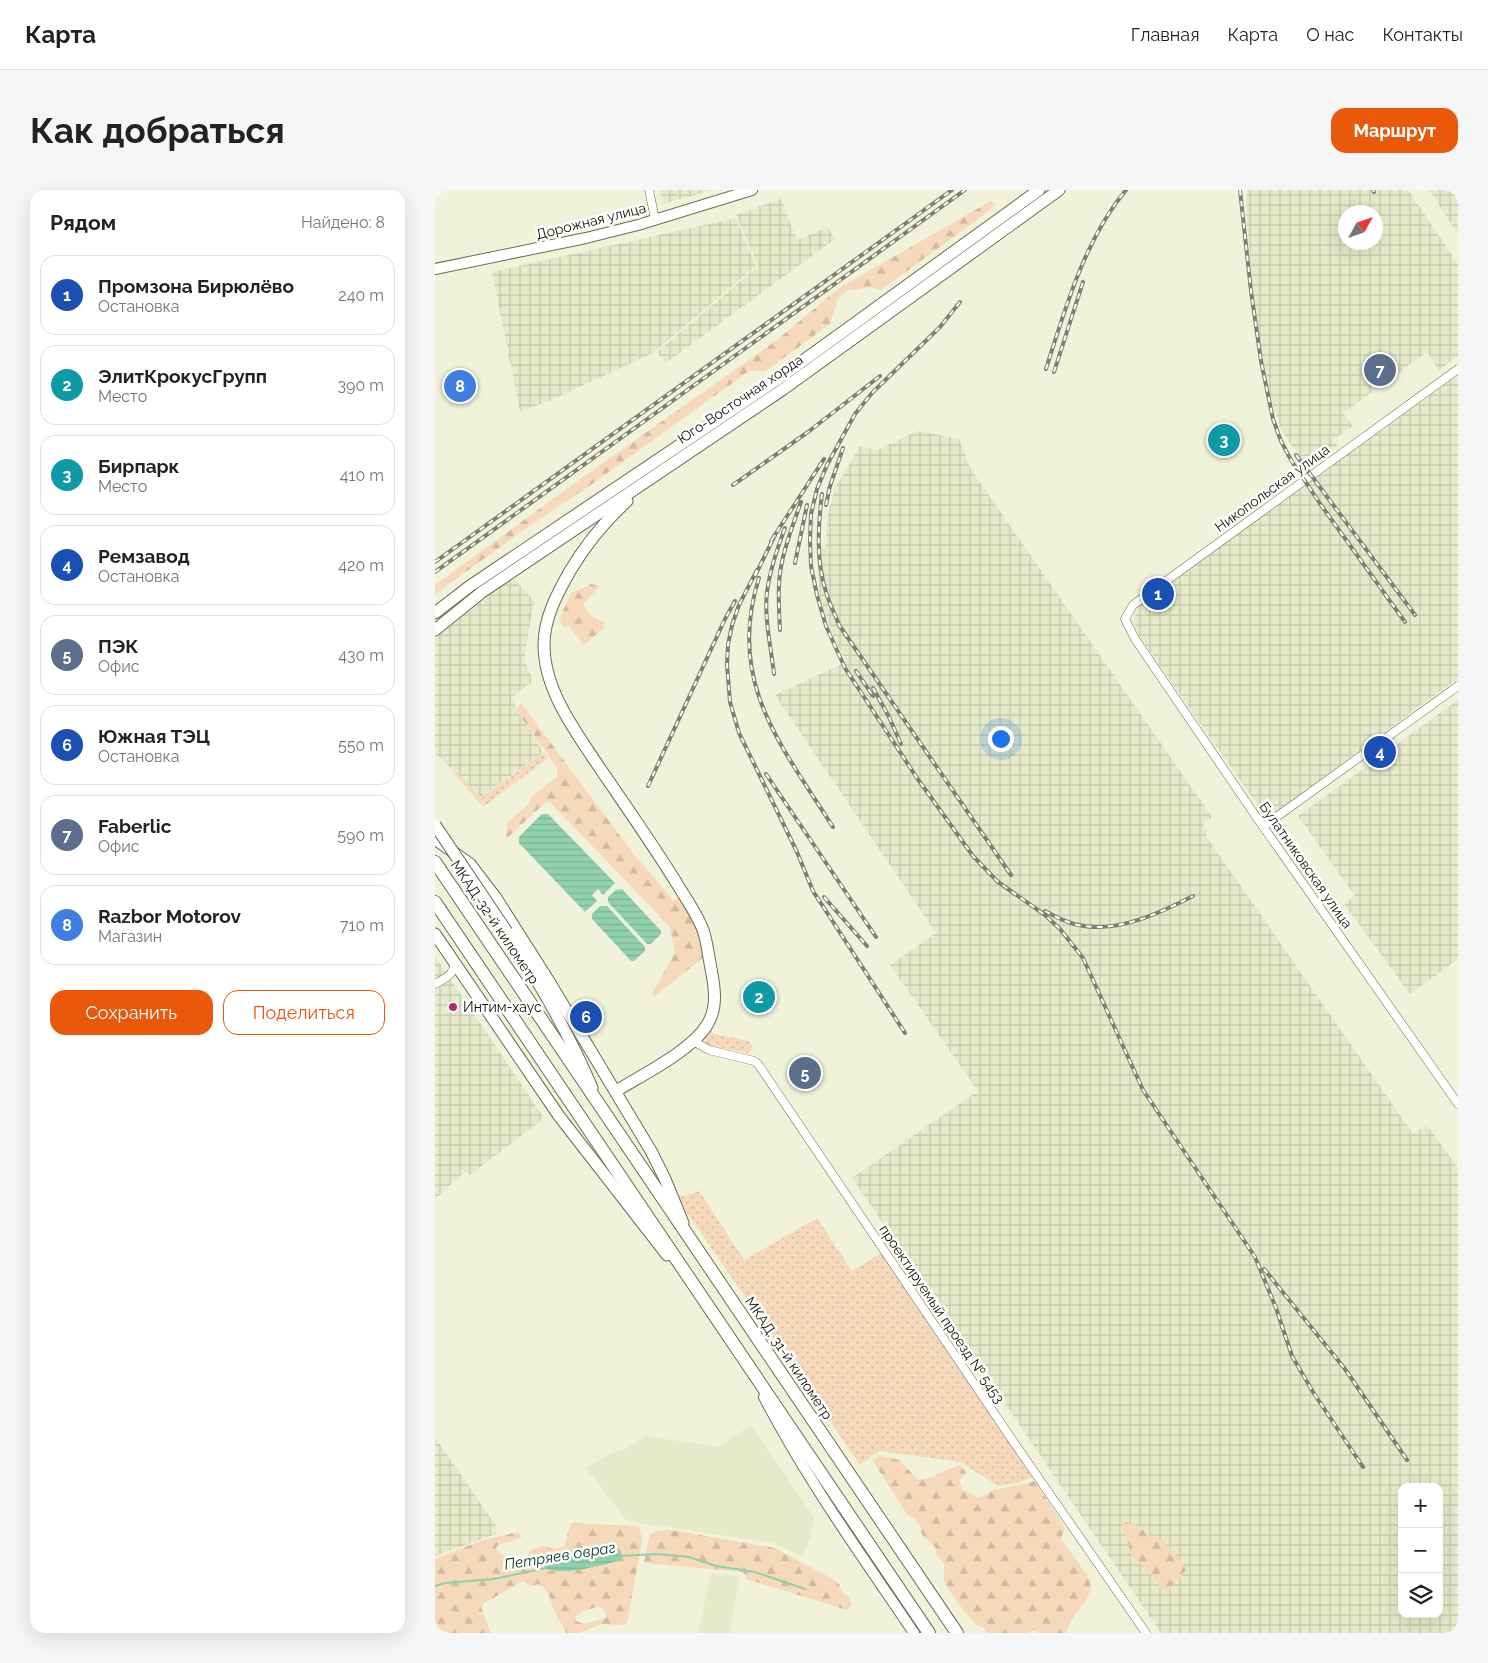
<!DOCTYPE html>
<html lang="ru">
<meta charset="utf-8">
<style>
body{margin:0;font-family:Raleway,sans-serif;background:#f6f6f6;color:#222}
.controls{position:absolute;right:15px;bottom:15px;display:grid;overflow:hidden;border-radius:10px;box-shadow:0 5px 20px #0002}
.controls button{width:45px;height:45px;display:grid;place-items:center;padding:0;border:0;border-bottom:1px solid #e0e0e0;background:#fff;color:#222;font:25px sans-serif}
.compass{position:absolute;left:903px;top:15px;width:45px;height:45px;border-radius:50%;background:#fff;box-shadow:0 5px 20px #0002;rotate:50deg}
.you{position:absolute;left:565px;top:548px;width:18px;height:18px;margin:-12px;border:4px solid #fff;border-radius:50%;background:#1a73e8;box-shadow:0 0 0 8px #1a73e833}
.badge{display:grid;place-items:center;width:32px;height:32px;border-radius:50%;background:#ea580c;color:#fff;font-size:16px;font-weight:700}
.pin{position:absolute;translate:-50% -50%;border:2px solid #fff;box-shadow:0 1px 5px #0006}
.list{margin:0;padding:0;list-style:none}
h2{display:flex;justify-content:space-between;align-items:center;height:65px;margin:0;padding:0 20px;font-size:21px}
h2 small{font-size:16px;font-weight:400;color:#767676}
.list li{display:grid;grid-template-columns:32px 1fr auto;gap:15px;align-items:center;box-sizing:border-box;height:80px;margin:0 10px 10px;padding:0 10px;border:1px solid #e0e0e0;border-radius:15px}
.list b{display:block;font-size:19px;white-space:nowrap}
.list p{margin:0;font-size:16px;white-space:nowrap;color:#767676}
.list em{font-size:16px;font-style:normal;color:#767676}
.actions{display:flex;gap:10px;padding:15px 20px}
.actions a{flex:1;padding:11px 0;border:1px solid #ea580c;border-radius:15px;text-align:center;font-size:18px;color:#ea580c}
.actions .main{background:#ea580c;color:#fff}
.icon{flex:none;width:28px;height:28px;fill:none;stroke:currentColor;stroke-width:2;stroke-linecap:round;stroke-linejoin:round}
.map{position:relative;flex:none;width:1023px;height:1443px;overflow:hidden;border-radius:15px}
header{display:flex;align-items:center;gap:30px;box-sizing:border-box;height:70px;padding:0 25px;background:#fff;border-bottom:1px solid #e0e0e0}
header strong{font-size:24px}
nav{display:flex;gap:28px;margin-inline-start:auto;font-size:18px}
.intro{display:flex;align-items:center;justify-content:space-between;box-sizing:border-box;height:120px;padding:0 30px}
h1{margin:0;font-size:35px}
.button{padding:12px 22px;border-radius:15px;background:#ea580c;color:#fff;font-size:18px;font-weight:700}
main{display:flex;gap:30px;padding:0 30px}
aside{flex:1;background:#fff;border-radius:15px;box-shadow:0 5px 20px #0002}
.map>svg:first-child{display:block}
.built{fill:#e6eaca}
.industrial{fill:url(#industrial-grid);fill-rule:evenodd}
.grass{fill:url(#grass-dots)}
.forest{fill:url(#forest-firs);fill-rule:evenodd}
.water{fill:url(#water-rules)}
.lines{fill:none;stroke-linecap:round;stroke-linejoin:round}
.stream{stroke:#90d1ab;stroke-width:2}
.minor-casing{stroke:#6b6d58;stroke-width:9}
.secondary-casing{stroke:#6b6d58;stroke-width:12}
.primary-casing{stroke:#6b6d58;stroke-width:13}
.trunk-casing{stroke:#6b6d58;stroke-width:14}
.minor{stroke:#fff;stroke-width:8}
.secondary{stroke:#fff;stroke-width:10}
.primary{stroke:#fff;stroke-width:11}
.trunk{stroke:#fff;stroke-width:12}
.rail-casing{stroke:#7e806f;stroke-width:4}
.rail{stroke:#fff;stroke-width:2;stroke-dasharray:5.5;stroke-linecap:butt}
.primary-bridge-casing{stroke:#6b6d58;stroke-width:13;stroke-linecap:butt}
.primary-bridge{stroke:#fff;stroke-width:11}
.poi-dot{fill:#b42a67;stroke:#fff;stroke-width:2}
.labels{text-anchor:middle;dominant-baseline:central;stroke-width:5;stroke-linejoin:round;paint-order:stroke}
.street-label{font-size:14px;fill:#11120a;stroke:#fff}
.poi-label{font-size:14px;fill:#11120a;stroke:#fff;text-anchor:start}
.water-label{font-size:15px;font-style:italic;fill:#00351e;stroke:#fff}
</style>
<header>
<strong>Карта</strong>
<nav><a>Главная</a><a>Карта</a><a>О нас</a><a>Контакты</a></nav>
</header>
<div class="intro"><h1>Как добраться</h1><a class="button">Маршрут</a></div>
<main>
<aside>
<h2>Рядом<small>Найдено: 8</small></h2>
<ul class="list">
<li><span class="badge" style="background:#1a4fb4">1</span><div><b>Промзона Бирюлёво</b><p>Остановка</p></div><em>240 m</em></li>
<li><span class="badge" style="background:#0f9aa8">2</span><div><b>ЭлитКрокусГрупп</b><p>Место</p></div><em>390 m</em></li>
<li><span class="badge" style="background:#0f9aa8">3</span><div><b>Бирпарк</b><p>Место</p></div><em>410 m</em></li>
<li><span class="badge" style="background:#1a4fb4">4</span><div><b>Ремзавод</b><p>Остановка</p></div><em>420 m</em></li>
<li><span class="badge" style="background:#5c6f8a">5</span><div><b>ПЭК</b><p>Офис</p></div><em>430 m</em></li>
<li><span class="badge" style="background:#1a4fb4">6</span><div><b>Южная ТЭЦ</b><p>Остановка</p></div><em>550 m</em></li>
<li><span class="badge" style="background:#5c6f8a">7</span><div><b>Faberlic</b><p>Офис</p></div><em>590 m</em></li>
<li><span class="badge" style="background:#3f7fe0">8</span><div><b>Razbor Motorov</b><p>Магазин</p></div><em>710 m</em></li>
</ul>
<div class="actions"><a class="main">Сохранить</a><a>Поделиться</a></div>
</aside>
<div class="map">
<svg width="1023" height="1443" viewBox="0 0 1023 1443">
<defs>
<pattern id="industrial-grid" width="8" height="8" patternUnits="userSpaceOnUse" patternTransform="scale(1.25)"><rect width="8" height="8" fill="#e6eaca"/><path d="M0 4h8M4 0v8" fill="none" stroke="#c4c8ac"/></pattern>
<pattern id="grass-dots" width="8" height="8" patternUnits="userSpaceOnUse" patternTransform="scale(1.25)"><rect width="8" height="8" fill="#f6d9bb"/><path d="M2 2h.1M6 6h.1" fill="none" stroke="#d2b99f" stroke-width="1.8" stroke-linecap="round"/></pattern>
<pattern id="forest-firs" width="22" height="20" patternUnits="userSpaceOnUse" patternTransform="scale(1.25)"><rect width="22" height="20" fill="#f6d9bb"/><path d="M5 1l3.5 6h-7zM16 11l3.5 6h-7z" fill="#d2b99f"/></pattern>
<pattern id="water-rules" width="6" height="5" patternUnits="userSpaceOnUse" patternTransform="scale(1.25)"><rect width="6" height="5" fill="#90d1ab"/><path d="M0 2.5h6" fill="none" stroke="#7bb292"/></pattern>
</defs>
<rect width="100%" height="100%" fill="#f0f3da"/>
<!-- built -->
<g class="built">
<polygon points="316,1235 379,1327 375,1350 367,1366 338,1353 192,1331 151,1278 171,1266 191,1259 211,1246 283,1257"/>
<polygon points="276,1383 305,1386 294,1443 263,1443"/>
</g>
<!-- industrial -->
<g class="industrial">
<polygon points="225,0 277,0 228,14"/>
<path d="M812 0H973L1023 74V166L1004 180 992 162 908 223 918 236 898 250 902 256 873 278 847 242 832 197 833 194 827 171 818 100 811 21ZM911 22H941V52H911Z"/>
<polygon points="994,0 1023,0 1023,44"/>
<polygon points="346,9 362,50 393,37 400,49 231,173 222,162 323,76 301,25"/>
<polygon points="301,28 321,76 218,163 112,212 85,221 57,82"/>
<polygon points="1023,184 1023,488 839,624 833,625 828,623 709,453 700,439 699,428 702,418"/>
<path d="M483 241 524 249 535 278 777 627 768 635 772 640 771 646 978 944 991 936 995 939 1023 978V1443H726L417 988 543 901 455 775 501 743 340 505 411 472 397 443 385 407 381 358 391 355 392 329 399 300 425 256 442 260ZM967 1297H1004V1424H967Z"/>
<polygon points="73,390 81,391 101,413 98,416 89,469 98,491 76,508 108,562 46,607 0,563 0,447"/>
<polygon points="1023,510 1023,769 975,804 909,714 920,706 863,626"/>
<polygon points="0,766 109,928 35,985 30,981 0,1009"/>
<polygon points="0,1247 61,1336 61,1344 0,1366"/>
</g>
<!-- grass -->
<g class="grass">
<polygon points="109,562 113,568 51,615 48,615 44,612 19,584 21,582 46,608"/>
<path d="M276 840 279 844 314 851 318 859 313 863 273 855C270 850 268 846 272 841Z"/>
<polygon points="264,1001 309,1070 382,1028 417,1081 446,1063 598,1287 581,1293 563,1296 526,1272 444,1261 425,1275 242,1008"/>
</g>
<!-- forest -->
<g class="forest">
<polygon points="556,11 560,15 550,24 446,100 436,97 412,101 403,108 395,134 331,181 314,181 153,297 89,340 0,404 0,395 148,287 342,150 404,98"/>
<path d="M156 394 165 396 148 414C153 423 158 428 168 432L169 438 149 455 133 435 129 438 124 430 136 403Z"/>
<polygon points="86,513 198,663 239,711 243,708 265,744 270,766 220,806 217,803 240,763 235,737 115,612 111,612 71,649 72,633 94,614 97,606 122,587 122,578 82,521 82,518"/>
<path d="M443 1265 464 1270 483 1290C499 1289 511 1278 526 1275L531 1283 525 1290 527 1299 543 1308 559 1300 600 1291 630 1338 626 1349 654 1388 656 1399 650 1412 636 1430 631 1443H604L597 1440 594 1443H552L550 1438 542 1435 535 1429 513 1399 509 1391V1373L502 1366 500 1357 487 1345 485 1336 480 1329 472 1324 438 1271Z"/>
<polygon points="689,1332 704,1336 710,1343 728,1351 747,1372 751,1380 732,1402 725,1397 721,1389 695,1364 694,1355 687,1338"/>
<path d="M137 1333 203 1336 205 1339 207 1351 192 1433 189 1435 167 1434 143 1443H131C129 1436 125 1432 121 1425 116 1415 116 1401 104 1394L96 1396 88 1391 48 1414 46 1417 56 1443H0V1369L45 1351 83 1342 86 1345V1348L63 1355 61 1358 66 1364C71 1367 82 1373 88 1371L97 1359 108 1356 120 1359 129 1356C134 1347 130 1344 137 1333ZM141 1365C156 1367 171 1368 186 1370L132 1381H113L114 1372 127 1370ZM163 1417 167 1418 170 1420 171 1428 149 1434 141 1431V1427L148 1421Z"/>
<polygon points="236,1340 340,1358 398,1389 404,1394 407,1402 413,1406 417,1414 412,1420 311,1389 308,1382 209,1373 214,1347 220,1341"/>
</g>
<!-- water -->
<g class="water">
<polygon points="107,624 113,624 180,693 168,705 163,699 157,705 162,711 150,722 84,653 84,647"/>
<polygon points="187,699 226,741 226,744 216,754 212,754 173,712 173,707 181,700"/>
<polygon points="165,716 172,716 210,757 210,761 199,771 196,771 157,729 157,724"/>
<path d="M180 1358 185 1360 187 1366 186 1370C169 1375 125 1387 109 1378L110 1374 141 1365 164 1367Z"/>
</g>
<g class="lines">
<!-- stream -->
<g class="stream">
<polyline points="184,1366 222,1364 254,1367 281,1376 320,1382 370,1399"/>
<polyline points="0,1396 10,1393 59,1389 111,1378"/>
</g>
<defs>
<g id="minor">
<polyline points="214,0 220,29"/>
<polyline points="1023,179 698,415 690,429 700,449 820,625 1023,914"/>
<polyline points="829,636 1023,496"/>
<path d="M0 794C9 789 22 783 19 771"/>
<polyline points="260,852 274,860 319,871 323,874 580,1254 711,1443"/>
</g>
<g id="secondary">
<polyline points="0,79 151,48 203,35 317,0"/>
<path d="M329 1207C372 1290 427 1366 479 1443"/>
</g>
<g id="primary">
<polyline points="0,423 35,396 340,191 604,0"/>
<polyline points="0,440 47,402 347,200 624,0"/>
<polyline points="0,649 35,674 61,708 115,793 216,961 230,989 248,1033"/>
<path d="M72 742C104 792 134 843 157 898"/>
<polyline points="0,744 124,926 232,1065"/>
<path d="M181 901C207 885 256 861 272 835 284 816 279 794 275 773 273 763 272 753 269 743 264 727 253 712 244 697 217 653 187 611 158 568 136 535 109 497 109 455 109 428 122 404 135 381 151 354 169 332 192 311"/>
</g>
<g id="trunk">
<polyline points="0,672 522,1443"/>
<polyline points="0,712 494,1443"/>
</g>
</defs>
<!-- minor casing -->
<use href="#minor" class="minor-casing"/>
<!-- secondary casing -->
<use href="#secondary" class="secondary-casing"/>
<!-- primary casing -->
<use href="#primary" class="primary-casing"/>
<!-- trunk casing -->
<use href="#trunk" class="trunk-casing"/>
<!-- minor -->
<use href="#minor" class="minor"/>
<!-- secondary -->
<use href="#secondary" class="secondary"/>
<!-- primary -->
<use href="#primary" class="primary"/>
<!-- trunk -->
<use href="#trunk" class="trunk"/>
<defs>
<g id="rail">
<polyline points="805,0 816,101 826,171 838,229 846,251 856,270 886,315 970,432"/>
<polyline points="938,0 939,2"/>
<polyline points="525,112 505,137 437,203 420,224 392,275 382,299 376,324 375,350 376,376 382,405 391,436 410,478 482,588 538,666 563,692 610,725 625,739 648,768 708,900 820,1067 841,1118 857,1166 878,1202 928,1277"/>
<path d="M611 179C630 119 650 49 691 0"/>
<polyline points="619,182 648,92"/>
<polyline points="861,265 980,425"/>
<polyline points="298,295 373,242 445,186"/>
<path d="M387 304C383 337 381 370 391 402 394 413 400 424 404 435L576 685"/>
<polyline points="391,315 395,296 408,258"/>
<polyline points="336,351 389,269"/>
<polyline points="0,372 517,0"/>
<polyline points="360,373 372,315"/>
<polyline points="322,380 304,415 297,435 293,455 292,475 295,512 304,543 362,662 378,701 470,843"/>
<polyline points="0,382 530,0"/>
<polyline points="320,386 340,345"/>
<path d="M324 388C291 491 346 555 398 637"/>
<path d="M345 440C344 418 342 394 347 372 351 352 359 332 366 312"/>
<polyline points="421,481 438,506"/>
<path d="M339 484C336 457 329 428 332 402 335 379 342 359 350 338"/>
<polyline points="438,498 454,527 466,554"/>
<polyline points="331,584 441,747"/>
<polyline points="213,596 290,429 300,411"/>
<polyline points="389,707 432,756"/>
<path d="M610 721C619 726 629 731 639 734 679 745 723 724 758 706"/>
<polyline points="829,1079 910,1179 972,1270"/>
</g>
</defs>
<!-- rail casing -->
<use href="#rail" class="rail-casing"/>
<!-- rail -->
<use href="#rail" class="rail"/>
<defs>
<polyline id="primary-bridge" points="0,635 72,742"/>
</defs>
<!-- primary-bridge casing -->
<use href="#primary-bridge" class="primary-bridge-casing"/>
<!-- primary-bridge -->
<use href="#primary-bridge" class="primary-bridge"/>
</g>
<!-- markers -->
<circle class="poi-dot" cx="18" cy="817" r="5"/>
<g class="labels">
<!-- street labels -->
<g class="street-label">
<text transform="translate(156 31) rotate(-14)">Дорожная улица</text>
<text transform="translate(305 209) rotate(-34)">Юго-Восточная хорда</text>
<text transform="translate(837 298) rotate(-36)">Никопольская улица</text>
<text transform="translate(871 675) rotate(55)">Булатниковская улица</text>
<text transform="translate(60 732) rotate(56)">МКАД, 32-й километр</text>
<text transform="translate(507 1124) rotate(56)">проектируемый проезд № 5453</text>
<text transform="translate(354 1168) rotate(56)">МКАД, 31-й километр</text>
</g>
<!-- poi labels -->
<g class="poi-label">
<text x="28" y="817">Интим-хаус</text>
</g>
<!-- water labels -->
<g class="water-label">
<text transform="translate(125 1366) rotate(-9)">Петряев овраг</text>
</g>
</g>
</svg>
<div class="controls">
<button>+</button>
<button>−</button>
<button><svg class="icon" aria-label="layers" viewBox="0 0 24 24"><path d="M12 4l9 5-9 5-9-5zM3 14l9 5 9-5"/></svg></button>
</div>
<svg class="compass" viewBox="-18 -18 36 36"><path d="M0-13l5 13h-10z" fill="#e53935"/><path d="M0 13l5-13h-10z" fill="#767676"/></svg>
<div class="you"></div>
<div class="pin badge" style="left:723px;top:404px;background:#1a4fb4">1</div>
<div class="pin badge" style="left:324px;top:807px;background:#0f9aa8">2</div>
<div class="pin badge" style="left:789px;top:250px;background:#0f9aa8">3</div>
<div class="pin badge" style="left:945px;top:562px;background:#1a4fb4">4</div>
<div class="pin badge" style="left:370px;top:883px;background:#5c6f8a">5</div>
<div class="pin badge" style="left:151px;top:827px;background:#1a4fb4">6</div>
<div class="pin badge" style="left:945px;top:180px;background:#5c6f8a">7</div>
<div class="pin badge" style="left:25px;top:196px;background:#3f7fe0">8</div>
</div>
</main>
